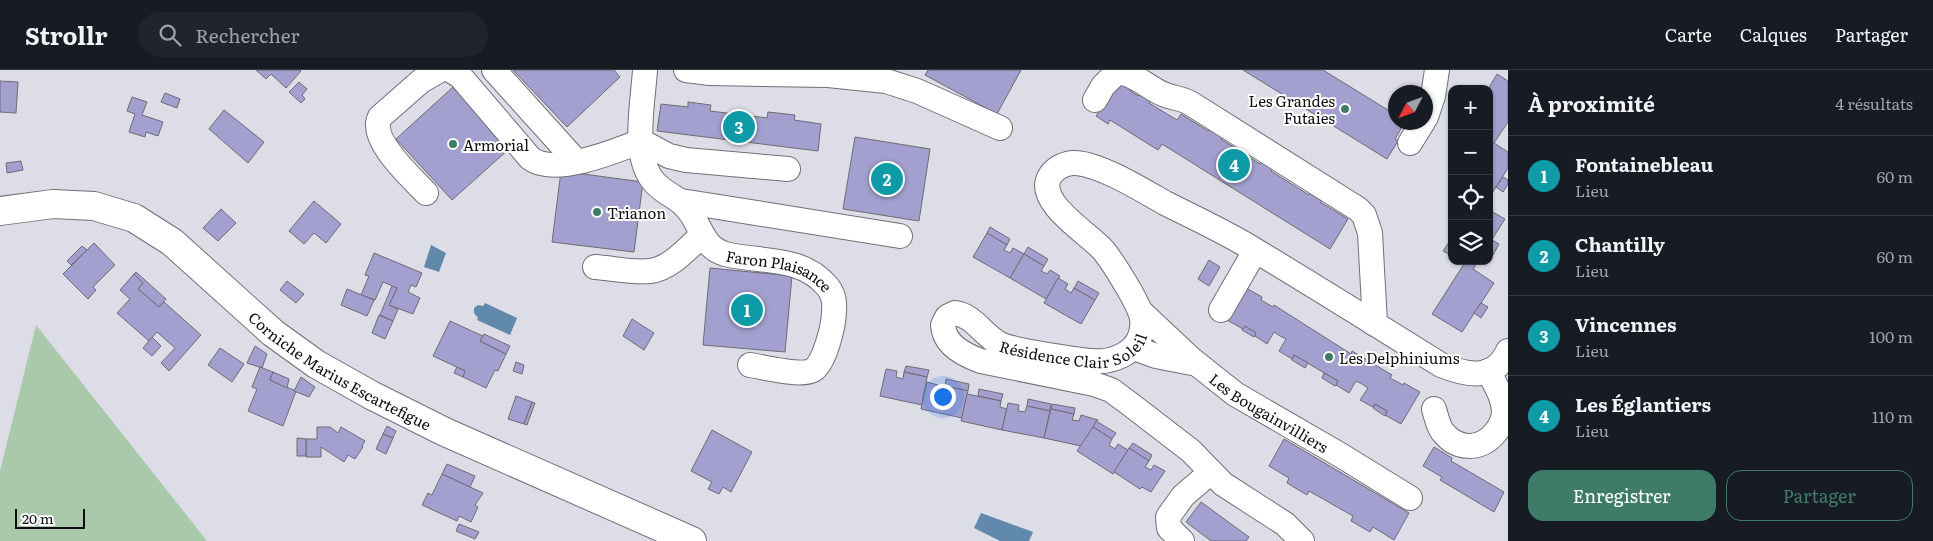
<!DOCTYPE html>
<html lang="fr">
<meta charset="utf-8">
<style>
body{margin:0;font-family:Literata,serif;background:#20242c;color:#f1f3f6}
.controls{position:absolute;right:15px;top:15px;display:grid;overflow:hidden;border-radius:10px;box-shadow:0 1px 4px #0004}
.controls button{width:45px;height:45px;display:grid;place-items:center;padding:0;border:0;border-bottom:1px solid #363941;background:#171b24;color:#f1f3f6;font:25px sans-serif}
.compass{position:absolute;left:1388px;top:15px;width:45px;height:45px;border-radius:50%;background:#171b24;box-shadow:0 1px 4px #0004;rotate:229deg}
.scale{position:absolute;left:15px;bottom:12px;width:70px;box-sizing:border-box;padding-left:5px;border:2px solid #0e0e11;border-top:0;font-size:14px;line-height:18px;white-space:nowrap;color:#0e0e11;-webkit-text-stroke:4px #fff;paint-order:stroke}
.you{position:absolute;left:942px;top:326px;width:18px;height:18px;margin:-12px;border:4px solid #fff;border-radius:50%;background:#1a73e8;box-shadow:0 0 0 8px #1a73e833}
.badge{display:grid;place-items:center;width:32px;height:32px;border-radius:50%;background:#3e7c69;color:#fff;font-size:16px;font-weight:700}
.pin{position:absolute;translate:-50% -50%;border:2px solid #fff;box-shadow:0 1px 5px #0006}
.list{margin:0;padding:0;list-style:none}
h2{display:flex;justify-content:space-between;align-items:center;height:65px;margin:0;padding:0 20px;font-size:21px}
h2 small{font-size:16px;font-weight:400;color:#9ea1a6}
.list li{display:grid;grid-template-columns:32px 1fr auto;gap:15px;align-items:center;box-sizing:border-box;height:80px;padding:0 20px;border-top:1px solid #363941}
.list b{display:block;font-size:19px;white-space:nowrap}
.list p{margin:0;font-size:16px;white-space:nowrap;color:#9ea1a6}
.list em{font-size:16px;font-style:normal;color:#9ea1a6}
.actions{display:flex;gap:10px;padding:15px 20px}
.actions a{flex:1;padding:11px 0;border:1px solid #3e7c69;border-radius:15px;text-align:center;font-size:18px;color:#3e7c69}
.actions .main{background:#3e7c69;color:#fff}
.icon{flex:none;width:28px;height:28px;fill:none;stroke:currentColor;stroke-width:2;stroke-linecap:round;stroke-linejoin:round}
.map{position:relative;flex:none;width:1508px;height:471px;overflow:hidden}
header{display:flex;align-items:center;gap:30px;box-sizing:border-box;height:70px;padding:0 25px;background:#171b24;border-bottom:1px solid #363941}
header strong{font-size:24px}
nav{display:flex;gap:28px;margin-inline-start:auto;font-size:18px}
.search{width:350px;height:45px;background:#20242c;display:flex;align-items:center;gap:12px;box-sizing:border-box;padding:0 18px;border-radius:28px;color:#9ea1a6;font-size:19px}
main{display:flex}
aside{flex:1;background:#171b24}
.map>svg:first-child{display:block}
.green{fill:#aac8aa}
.water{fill:#6189ab}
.building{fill:#a3a0cf;stroke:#6c6b74}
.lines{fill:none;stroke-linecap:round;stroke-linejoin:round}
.minor-casing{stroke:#6f6f78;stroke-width:26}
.major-casing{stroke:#6f6f78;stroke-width:30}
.minor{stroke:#fff;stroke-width:24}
.major{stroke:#fff;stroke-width:28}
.poi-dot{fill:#3e7c69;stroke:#fff;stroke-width:2}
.labels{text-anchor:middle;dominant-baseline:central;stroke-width:4;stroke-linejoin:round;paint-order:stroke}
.poi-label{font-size:15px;fill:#0e0e11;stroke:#fff;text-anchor:start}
.street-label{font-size:15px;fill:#0e0e11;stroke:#fff}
</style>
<header>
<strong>Strollr</strong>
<div class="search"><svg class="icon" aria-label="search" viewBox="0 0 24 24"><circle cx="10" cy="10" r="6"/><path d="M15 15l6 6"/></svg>Rechercher</div>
<nav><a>Carte</a><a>Calques</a><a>Partager</a></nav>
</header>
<main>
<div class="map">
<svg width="1508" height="471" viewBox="0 0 1508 471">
<rect width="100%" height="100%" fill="#dddde7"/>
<!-- green -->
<polygon class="green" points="36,255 207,471 0,471 0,401"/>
<!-- water -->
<g class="water">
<polygon points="431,175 446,183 439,202 424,197"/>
<polygon points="485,233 517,248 510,265 477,250 478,248 474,243 474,238 478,235 483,236"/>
<polygon points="981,443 1033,462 1029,471 1000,471 974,458"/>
</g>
<!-- building -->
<g class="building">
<polygon points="256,0 300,0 301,1 286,18 271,4 266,9"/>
<polygon points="513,0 614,0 620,7 567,57"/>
<polygon points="928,0 1021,0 997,44 925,5"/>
<polygon points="1243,0 1323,0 1396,45 1396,52 1405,52 1395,69 1398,71 1387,89"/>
<polygon points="1497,4 1508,11 1508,52 1494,73 1508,82 1508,98 1489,128 1489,19 1488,19"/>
<polygon points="1120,10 1131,17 1129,20 1138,26 1140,22 1151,29 1149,33 1177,50 1181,44 1208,61 1211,57 1224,65 1221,69 1260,94 1262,90 1273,97 1271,101 1309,125 1312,120 1323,127 1320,132 1348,149 1330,179 1162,74 1158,80 1110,50 1108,54 1096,46"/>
<polygon points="0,11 18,12 16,43 0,42"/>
<polygon points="299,12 307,19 302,25 305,29 301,33 289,22"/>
<polygon points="453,17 509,79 452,130 396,69"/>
<polygon points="165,23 180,29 177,38 161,32"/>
<polygon points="132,27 147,32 142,45 163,52 158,66 146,62 145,67 129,62 135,44 127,41"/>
<polygon points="688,32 711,35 710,41 767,48 768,42 795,45 794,50 821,54 818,81 657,61 661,34 688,37"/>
<polygon points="224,40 264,72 248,93 209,59"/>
<polygon points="855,67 930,79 919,151 843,139"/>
<polygon points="21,91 23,100 7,103 6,93"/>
<polygon points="561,101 643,112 634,182 552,172"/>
<polygon points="1503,107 1508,110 1508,114 1503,122 1496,117"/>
<polygon points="314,131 341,154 326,173 314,163 304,174 289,161"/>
<polygon points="221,139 236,153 218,171 203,158"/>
<polygon points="1489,140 1505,149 1489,174"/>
<polygon points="990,157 1010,169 1007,175 987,163"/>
<polygon points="987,163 1007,175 1004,180 1010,183 1013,178 1024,184 1010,208 973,187"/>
<polygon points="1452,168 1452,186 1443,181"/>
<polygon points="1492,170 1499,174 1493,185 1489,183 1489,174"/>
<polygon points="94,173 115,195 93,217 96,220 88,229 63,204"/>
<polygon points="82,176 87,180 71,195 67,191"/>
<polygon points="1028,177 1048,189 1044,196 1024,184"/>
<polygon points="374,183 422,203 416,217 411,215 408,222 420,228 413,244 389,235 397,218 383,212 375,230 361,225 369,206 365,205"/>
<polygon points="1024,184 1044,196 1041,201 1047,204 1050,200 1060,206 1046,229 1010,208"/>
<polygon points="1209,190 1220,197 1209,216 1198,209"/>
<polygon points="1460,191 1478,191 1473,199 1494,213 1462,262 1432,244 1464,194"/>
<polygon points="710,198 792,206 785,282 703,275"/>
<polygon points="136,202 166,229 159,237 138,219 143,213 134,204"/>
<polygon points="134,204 143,213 138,219 159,237 164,232 201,265 169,301 161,293 175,278 157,262 149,271 117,243 130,229 120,220"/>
<polygon points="1058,208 1068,214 1065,219 1071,223 1074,218 1095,230 1081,254 1044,233"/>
<polygon points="287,211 304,224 296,233 280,220"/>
<polygon points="1078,211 1099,223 1095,230 1074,218"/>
<polygon points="392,216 397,218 389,235 398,239 393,251 380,245"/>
<polygon points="1246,218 1262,227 1261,230 1273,237 1274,235 1351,284 1352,281 1392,305 1390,308 1403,315 1404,313 1420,322 1401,354 1385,345 1387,341 1375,334 1373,337 1360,330 1368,318 1362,314 1356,311 1349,323 1336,315 1338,311 1294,285 1292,289 1279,281 1286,269 1280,266 1274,262 1267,274 1255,266 1256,263 1245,256 1243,259 1227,250"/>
<polygon points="347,219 374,230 367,246 341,235"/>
<polygon points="1481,233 1488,237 1481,248 1474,243"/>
<polygon points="379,245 393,251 385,269 372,263"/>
<polygon points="632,249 654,263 644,280 623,266"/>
<polygon points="450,251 483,266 480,271 506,284 498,301 495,300 486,318 463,307 465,301 433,286"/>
<polygon points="1245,256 1256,263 1254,267 1242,260"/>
<polygon points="484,264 510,276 506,284 480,271"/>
<polygon points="152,267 161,276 152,286 143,278"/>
<polygon points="255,276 267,284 262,298 247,293"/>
<polygon points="220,278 244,294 232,312 208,295"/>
<polygon points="1294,285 1308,293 1305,298 1292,290"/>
<polygon points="516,292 524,295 522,304 513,301"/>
<polygon points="906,296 929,300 927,307 904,302"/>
<polygon points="260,297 273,302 270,310 296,321 283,356 248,341 257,319 252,317"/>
<polygon points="457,297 465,301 463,307 454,303"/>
<polygon points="886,299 897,301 896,307 903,309 904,302 927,307 922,335 880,326"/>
<polygon points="273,302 289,309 287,318 270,310"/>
<polygon points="1324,303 1338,311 1336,315 1335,316 1322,308"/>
<polygon points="301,307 315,317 309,327 294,321"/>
<polygon points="946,309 969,314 968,321 945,316"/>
<polygon points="927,312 938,315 937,321 944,322 945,316 968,321 962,348 921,339"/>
<polygon points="979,319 1003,324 1001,331 978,326"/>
<polygon points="967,324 1001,331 1000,337 1007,339 1002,360 961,351"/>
<polygon points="516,326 532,332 524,354 508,349"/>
<polygon points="1028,329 1051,334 1050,341 1027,336"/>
<polygon points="532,332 535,333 527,355 524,354"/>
<polygon points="1008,333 1019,335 1018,341 1025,342 1027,336 1050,341 1044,368 1002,360"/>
<polygon points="1052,334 1075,338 1074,344 1051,339"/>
<polygon points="1375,334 1387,341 1385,346 1373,338"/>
<polygon points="1051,339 1074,344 1072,350 1079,351 1081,345 1098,350 1081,376 1044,368"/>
<polygon points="1096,351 1116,363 1112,369 1093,357"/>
<polygon points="387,356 396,361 393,368 383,364"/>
<polygon points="317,357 330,357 338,363 341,357 365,371 362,376 363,377 355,389 348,385 344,392 321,377 321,387 306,387 306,369 317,369"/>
<polygon points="1093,357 1112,369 1109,375 1115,379 1118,374 1128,380 1113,404 1077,381"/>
<polygon points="712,360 752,382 731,422 723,417 719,424 708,419 712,412 691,401"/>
<polygon points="383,364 393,368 386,384 376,379"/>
<polygon points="297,368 306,369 306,386 297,386"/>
<polygon points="1284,369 1409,443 1394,470 1373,457 1370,462 1351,451 1353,446 1309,421 1307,425 1287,413 1289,408 1269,396"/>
<polygon points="1133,373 1152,385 1149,391 1129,378"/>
<polygon points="1434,377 1452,388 1451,391 1504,422 1494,442 1440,410 1442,407 1423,396"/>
<polygon points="1129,378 1149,391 1145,397 1151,400 1154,395 1165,401 1151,422 1142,417 1140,419 1114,402"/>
<polygon points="447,394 475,406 470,417 442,404"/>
<polygon points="442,404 483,423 475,435 478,437 471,452 459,446 457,451 422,435 428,423 432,425"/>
<polygon points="1201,432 1249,467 1246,471 1211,471 1186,452"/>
<polygon points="459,454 479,462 475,469 456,461"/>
</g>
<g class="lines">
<defs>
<g id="minor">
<path d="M450 0 460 6 530 88C553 107 616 81 641 71L669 86 686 90 788 99"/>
<polyline points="494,0 576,91"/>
<path id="s1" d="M645 0C643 34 631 87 655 113 667 126 681 127 692 145 702 161 705 178 725 184 761 193 800 185 827 216 833 223 835 232 834 241 834 254 825 293 813 300 801 307 764 297 750 295"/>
<polyline points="686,0 710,3 828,5 886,11 917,21 1000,58"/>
<path d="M1095 30 1103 16 1116 3C1130 0 1150 19 1163 24 1172 28 1181 28 1190 33L1358 139 1364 145 1370 163 1375 254"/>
<polyline points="1426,47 1433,26 1437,0"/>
<polyline points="1410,73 1423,52"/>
<path d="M426 123C412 108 368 69 380 47L421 11 440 0"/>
<polyline points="681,131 900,166"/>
<path d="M595 197C612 198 633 203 650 201 670 199 688 178 702 165"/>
<polyline points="1221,240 1255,181"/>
<path id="s2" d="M1140 241 1191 289 1235 324 1342 386 1410 428"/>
<polyline points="1134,278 1156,286 1197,294"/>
<path d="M1434 339C1436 346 1438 355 1442 361 1456 380 1480 381 1495 363 1500 357 1504 349 1504 341 1503 326 1495 314 1488 301"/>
<polyline points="1182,471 1169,458 1168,447 1183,426 1211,402"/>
<path id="s3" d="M1302 471 1285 454 1223 414 1191 381 1130 334 1111 320 1094 314 981 291C964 285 944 275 943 255L947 247 955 243C973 245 984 266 1000 274 1011 280 1092 293 1104 291 1118 289 1133 282 1139 269 1142 262 1143 255 1142 248 1139 233 1114 194 1104 181 1091 165 1034 132 1050 106 1055 98 1066 92 1076 93 1102 95 1142 120 1165 133 1193 147 1221 160 1248 176 1313 215 1377 255 1441 295 1466 305 1494 312 1508 281"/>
</g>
<g id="major">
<path id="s4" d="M0 141 53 134 94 136 134 148 172 172 273 263 316 294 371 325 445 362 692 471"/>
</g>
</defs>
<!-- minor casing -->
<use href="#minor" class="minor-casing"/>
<!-- major casing -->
<use href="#major" class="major-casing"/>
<!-- minor -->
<use href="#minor" class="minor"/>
<!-- major -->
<use href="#major" class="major"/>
</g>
<!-- markers -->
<g class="poi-dot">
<circle cx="1345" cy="39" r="5"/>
<circle cx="453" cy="74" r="5"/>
<circle cx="597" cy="142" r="5"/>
<circle cx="1329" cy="287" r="5"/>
</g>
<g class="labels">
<!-- poi labels -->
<g class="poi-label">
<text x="1335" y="30" text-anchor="end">Les Grandes<tspan x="1335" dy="17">Futaies</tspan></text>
<text x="463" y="74">Armorial</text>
<text x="607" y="142">Trianon</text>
<text x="1339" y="287">Les Delphiniums</text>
</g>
<!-- street labels -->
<g class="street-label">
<text stroke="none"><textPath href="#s1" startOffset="276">Faron Plaisance</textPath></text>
<text stroke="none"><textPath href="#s3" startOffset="584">Résidence Clair Soleil</textPath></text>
<text stroke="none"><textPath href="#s4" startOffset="394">Corniche Marius Escartefigue</textPath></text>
<text stroke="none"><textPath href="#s2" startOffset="165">Les Bougainvilliers</textPath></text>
</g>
</g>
</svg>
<div class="controls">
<button>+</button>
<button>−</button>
<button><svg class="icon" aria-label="locate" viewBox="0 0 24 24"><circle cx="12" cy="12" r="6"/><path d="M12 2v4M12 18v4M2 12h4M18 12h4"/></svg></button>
<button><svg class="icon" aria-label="layers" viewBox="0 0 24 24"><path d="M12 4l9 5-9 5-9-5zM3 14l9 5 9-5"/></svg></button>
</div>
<svg class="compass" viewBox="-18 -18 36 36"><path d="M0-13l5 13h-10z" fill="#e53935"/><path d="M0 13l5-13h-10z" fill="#9ea1a6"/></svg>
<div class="scale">20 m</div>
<div class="you"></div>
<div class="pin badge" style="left:747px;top:240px;background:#0f9aa8">1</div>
<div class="pin badge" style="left:887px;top:109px;background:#0f9aa8">2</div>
<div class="pin badge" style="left:739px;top:57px;background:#0f9aa8">3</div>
<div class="pin badge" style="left:1234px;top:95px;background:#0f9aa8">4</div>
</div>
<aside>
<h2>À proximité<small>4 résultats</small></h2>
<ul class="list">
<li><span class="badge" style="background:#0f9aa8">1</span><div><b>Fontainebleau</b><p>Lieu</p></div><em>60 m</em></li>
<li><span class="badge" style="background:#0f9aa8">2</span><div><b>Chantilly</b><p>Lieu</p></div><em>60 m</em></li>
<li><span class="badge" style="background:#0f9aa8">3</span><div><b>Vincennes</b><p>Lieu</p></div><em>100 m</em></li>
<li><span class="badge" style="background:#0f9aa8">4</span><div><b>Les Églantiers</b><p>Lieu</p></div><em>110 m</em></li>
</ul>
<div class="actions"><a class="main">Enregistrer</a><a>Partager</a></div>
</aside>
</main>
